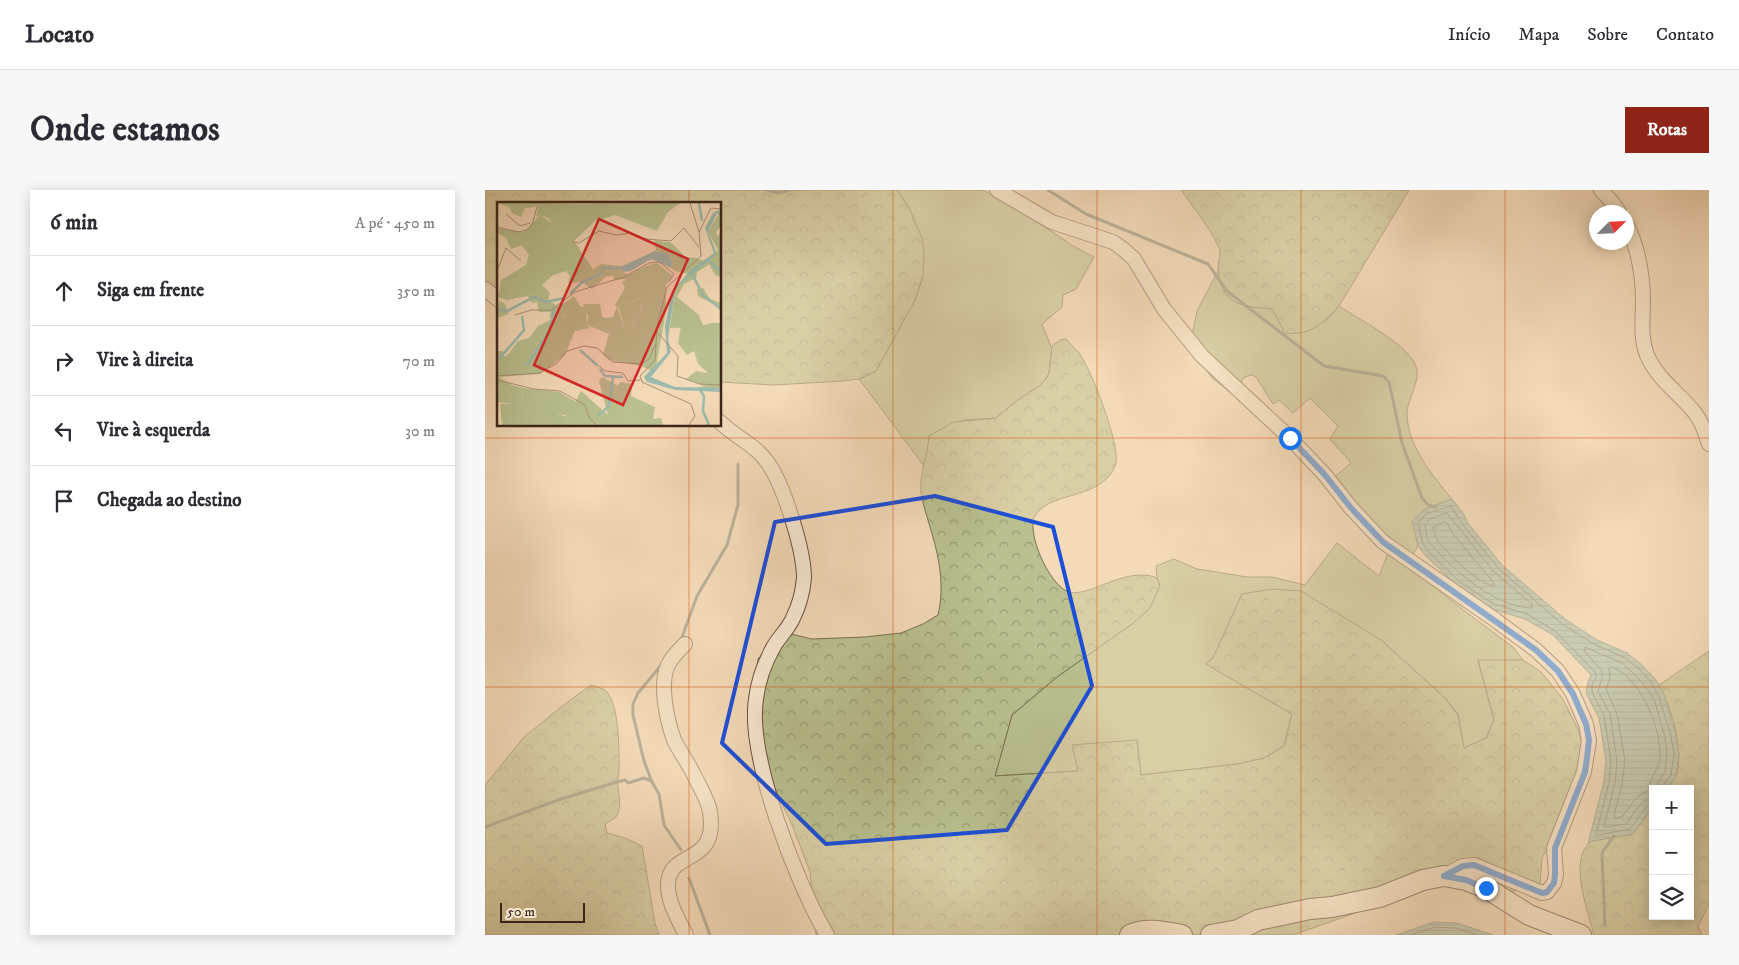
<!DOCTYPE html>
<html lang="pt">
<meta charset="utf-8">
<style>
body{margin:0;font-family:"IM FELL DW Pica",serif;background:#f7f7f7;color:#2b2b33}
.controls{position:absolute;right:15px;bottom:15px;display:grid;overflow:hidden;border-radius:0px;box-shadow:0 2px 12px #0003}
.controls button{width:45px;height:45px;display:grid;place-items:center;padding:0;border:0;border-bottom:1px solid #e1e1e2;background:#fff;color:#2b2b33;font:25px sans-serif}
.compass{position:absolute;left:1104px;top:15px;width:45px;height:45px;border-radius:50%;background:#fff;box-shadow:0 2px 12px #0003;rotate:66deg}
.scale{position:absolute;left:15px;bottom:12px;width:85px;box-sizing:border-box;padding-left:5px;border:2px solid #3b241a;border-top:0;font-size:14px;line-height:18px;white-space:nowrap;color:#3b241a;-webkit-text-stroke:4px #f7e7d1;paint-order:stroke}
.stop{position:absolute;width:15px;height:15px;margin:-11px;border:4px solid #1a73e8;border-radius:50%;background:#fff}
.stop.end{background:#1a73e8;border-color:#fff;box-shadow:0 1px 5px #0008}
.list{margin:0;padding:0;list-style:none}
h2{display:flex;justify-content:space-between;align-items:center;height:65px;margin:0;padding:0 20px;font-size:21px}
h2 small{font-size:16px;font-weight:400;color:#7c7c81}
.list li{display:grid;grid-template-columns:32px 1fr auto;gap:15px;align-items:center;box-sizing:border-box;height:70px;padding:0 20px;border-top:1px solid #e1e1e2}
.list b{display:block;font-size:19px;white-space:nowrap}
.list em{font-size:16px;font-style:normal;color:#7c7c81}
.icon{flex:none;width:28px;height:28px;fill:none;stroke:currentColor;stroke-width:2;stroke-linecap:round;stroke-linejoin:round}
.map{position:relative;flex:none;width:1224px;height:745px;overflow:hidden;border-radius:0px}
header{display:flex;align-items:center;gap:30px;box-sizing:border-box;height:70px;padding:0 25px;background:#fff;border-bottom:1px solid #e1e1e2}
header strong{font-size:24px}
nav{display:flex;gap:28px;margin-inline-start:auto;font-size:18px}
.intro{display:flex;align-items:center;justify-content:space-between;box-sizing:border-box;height:120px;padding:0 30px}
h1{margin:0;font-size:35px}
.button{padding:12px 22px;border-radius:0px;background:#8f2418;color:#fff;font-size:18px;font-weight:700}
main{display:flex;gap:30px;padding:0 30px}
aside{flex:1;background:#fff;border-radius:0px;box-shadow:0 2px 12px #0003}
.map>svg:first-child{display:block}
.green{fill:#bac08f;stroke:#7a7254}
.forest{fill:url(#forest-crowns);stroke:#7a7254}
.water{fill:url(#water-rules);stroke:#757f73}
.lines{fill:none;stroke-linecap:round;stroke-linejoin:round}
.shore{stroke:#6b7064;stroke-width:1}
.stream{stroke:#757f73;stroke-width:3}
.street-casing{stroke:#695242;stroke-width:16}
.secondary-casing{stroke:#3b241a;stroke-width:22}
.street{stroke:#f7e7d1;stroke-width:14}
.secondary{stroke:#f7e7d1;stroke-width:20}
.route{stroke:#1a73e8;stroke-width:6}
.marked{fill:none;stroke:#1d4ed8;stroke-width:4;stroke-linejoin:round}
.grid{fill:none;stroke:#d7540d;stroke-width:1;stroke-opacity:0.55}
.inset-river{fill:none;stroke:#9bbbae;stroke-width:2.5}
.inset-road{fill:none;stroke:#a99179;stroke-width:1}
.view{fill:#d62828;fill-opacity:0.15;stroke:#d62828;stroke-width:2.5}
.inset-edge{fill:none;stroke:#3b241a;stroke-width:2.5}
</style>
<header>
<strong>Locato</strong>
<nav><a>Início</a><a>Mapa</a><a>Sobre</a><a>Contato</a></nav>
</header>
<div class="intro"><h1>Onde estamos</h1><a class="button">Rotas</a></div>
<main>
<aside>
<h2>6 min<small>A pé · 450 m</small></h2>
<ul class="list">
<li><svg class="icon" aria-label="ahead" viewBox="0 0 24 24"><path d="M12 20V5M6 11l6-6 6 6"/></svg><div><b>Siga em frente</b></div><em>350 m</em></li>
<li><svg class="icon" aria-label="right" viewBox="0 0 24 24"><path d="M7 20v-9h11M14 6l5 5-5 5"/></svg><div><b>Vire à direita</b></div><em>70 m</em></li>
<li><svg class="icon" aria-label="left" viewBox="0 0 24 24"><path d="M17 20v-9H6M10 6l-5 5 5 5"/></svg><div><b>Vire à esquerda</b></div><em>30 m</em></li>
<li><svg class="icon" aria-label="arrive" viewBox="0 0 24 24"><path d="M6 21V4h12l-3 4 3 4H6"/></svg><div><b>Chegada ao destino</b></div></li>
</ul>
</aside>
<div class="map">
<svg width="1224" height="745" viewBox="0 0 1224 745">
<defs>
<pattern id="forest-crowns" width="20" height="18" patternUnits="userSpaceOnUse" patternTransform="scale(1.25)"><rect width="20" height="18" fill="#bac08f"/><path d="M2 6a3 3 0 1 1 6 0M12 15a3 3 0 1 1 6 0" fill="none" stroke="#989c74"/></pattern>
<pattern id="water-rules" width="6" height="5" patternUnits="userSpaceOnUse" patternTransform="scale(1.25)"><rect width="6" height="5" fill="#9bbbae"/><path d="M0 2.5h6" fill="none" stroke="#80988d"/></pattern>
</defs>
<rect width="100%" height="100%" fill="#f3dab8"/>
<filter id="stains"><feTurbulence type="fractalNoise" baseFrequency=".004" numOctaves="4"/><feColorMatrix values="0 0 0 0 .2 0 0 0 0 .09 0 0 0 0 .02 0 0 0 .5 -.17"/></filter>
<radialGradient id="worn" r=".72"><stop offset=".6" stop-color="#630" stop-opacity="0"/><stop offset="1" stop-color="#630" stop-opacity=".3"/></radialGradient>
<!-- green -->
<g class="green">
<polygon points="412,0 498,0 557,35 590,57 609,67 591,99 578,105 577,117 557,134 567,159 564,183 561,189 554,196 531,211 511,228 479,230 444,246 443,258 439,276 374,189 391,181 430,110 438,86 424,18"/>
<path d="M734 79 736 91 767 117 787 119 840 132 854 116C875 130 919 152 930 174 938 190 921 209 922 226 924 258 948 286 967 309L938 320 928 331 933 356 922 375 977 419 1028 457 1038 470 993 471 1009 530 1001 548 979 558 973 524 959 507 896 450 728 468 721 474 807 524 799 556 779 568 753 574 656 585 652 551 588 555 593 581 510 586 527 525 572 487 647 434 675 396 672 388 671 376 689 369 712 379 762 387H787L820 395 852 353 894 386 904 361 840 295 866 273 845 249 853 236 825 208 808 223 794 210 788 214 771 187 767 185 759 187 749 205 727 188 714 170 707 145 712 121Z"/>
</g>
<!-- forest -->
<g class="forest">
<polygon points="0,0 412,0 424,18 437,48 439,64 438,86 430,110 391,181 374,189 358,191 289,195 235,192 235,14 14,14 14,116 0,106"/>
<path d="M696 0H924L854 116C838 134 824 146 800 143L787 119C756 116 736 116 733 78 733 73 735 67 735 62 733 48 705 13 696 0Z"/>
<path d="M581 149C585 154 590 158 594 163 606 179 635 254 631 273 630 278 625 286 621 289 602 308 566 304 551 324 539 340 565 397 584 402 591 404 600 401 607 399 626 392 652 379 672 388L675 396 665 418 647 434 572 487 527 525 510 586 593 581 587 555 652 550 656 585 753 574 779 568 799 556 807 524 721 474 728 468 757 404 787 399 816 401 896 450 959 507 973 525 979 558 1001 548 1009 530 993 470H1038L1056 482 1078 509 1094 541 1101 571 1073 640 1057 668 1055 695 1012 705 974 673 873 722 808 745H331L325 682 307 635 279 575 268 506 273 469 287 453 306 444 327 449 380 447 416 443 438 434 453 425C460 396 454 366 445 337 442 326 438 315 436 303 434 284 443 265 444 246L469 232 511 228 531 211 554 196 561 189 564 183 567 156 575 150Z"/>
<path d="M1224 461V715L1213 736 1217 745H1109C1103 721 1082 667 1107 651L1148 644 1168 617V726H1205V599H1181C1184 595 1189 591 1191 586 1200 563 1186 516 1174 495Z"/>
<path d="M106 495C111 497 118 498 121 501 135 515 134 563 134 583 129 596 140 613 131 627 129 629 123 632 120 634L122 643 140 648 157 656 170 733 174 745H0V595L39 547 80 514Z"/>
</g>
<!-- water -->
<g class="water">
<polygon points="967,309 978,323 982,332 1017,375 1080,429 1112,450 1142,463 1156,474 1171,490 1179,504 1191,545 1194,564 1191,587 1181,599 1168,599 1168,617 1148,644 1107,651 1103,654 1119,591 1121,571 1114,528 1101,503 1103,492 1106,485 1068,445 1040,429 1007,419 972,396 941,366 933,356 927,331 938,320"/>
<polygon points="949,732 972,733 1008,745 911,745"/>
</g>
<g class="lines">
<!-- shore -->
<g class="shore">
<path d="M962 323 1009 382 1047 414V418C1016 418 979 389 958 367 953 362 946 356 943 350 941 345 941 339 940 335L945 329Z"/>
<path d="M959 332 962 333 968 344 1009 393V396C994 395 960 362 952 349 950 345 949 341 948 338Z"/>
<path d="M1126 477C1155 486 1175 536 1175 564 1175 580 1165 585 1164 600L1152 607 1138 626 1131 628 1129 625 1137 595 1140 571 1132 524 1121 499 1125 488 1124 479Z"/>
<path d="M1168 608C1155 609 1149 624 1141 634L1121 637 1119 636 1130 593 1132 571 1125 524 1113 501 1117 488V481L1099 461 1100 457 1137 473 1148 483 1161 497 1169 509 1180 547 1182 564 1180 582 1173 592 1172 599"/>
<polyline points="1168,614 1162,616 1145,639 1113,645 1111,644 1124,592 1126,571 1119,526 1107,502 1107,494 1111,487 1111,483 1070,441 1042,424 1009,414 975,392 945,363 938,354 933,333 941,324 966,316 978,335 1014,379 1077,434 1109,454 1140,468 1153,478 1167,493 1174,507 1186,546 1189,564 1186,585 1179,594 1178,599"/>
<polyline points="926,745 950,737 971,738 992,745"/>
</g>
<!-- stream -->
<g class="stream">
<polyline points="282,0 293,3 305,0"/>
<polyline points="563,0 601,24 723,74 742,101 839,176 898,186 904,192 917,253 937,308 943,315 951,317"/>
<polyline points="196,450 212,406 242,355 253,315 253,274"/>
<polyline points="178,473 153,503 148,514 148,525 159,571 167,592 174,604 179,635 196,660"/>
<polyline points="0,637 73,610 132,592 140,590 143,593 159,588 166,591"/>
<polyline points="204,688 225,745"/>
<polyline points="1120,735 1117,665 1118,661 1129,646"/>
</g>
<defs>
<g id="street">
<polyline points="512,0 567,32 628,52 638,59 649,69 679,119 717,166 805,248 840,285 866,318 898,352 1009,429 1051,460 1073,481 1088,504 1101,534 1104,551 1099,582 1069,658 1071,685 1069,693 1062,702 1057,703 989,675 978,676 959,686"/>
<polyline points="1116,0 1127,12 1134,22"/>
<path d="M1142 35C1153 58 1158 86 1158 112 1158 130 1155 147 1162 165 1172 189 1194 203 1210 223 1217 232 1221 244 1224 254"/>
<polyline points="0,99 14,110"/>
<path d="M235 232C250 247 271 255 283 273 299 296 319 360 319 388 318 400 314 416 308 428 304 438 295 446 289 456 280 472 273 491 271 509 262 566 312 695 342 745"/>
<path d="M200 454C194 460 187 467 183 475 174 494 182 531 189 550 195 562 204 574 210 587 215 597 223 610 225 622 233 673 191 661 184 687 179 706 193 729 201 745"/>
</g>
<g id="secondary">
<path d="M645 745C661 737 680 742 697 745"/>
<polyline points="726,745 753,740 773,730 825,719 847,717 895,707 938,690 959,686 981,690 1001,698 1044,725 1096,745"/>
</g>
</defs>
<!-- street casing -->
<use href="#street" class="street-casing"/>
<!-- secondary casing -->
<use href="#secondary" class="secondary-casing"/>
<!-- street -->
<use href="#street" class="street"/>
<!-- secondary -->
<use href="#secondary" class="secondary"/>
</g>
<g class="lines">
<!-- route -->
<polyline class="route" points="805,248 840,285 866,318 898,352 1051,460 1073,481 1088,504 1101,534 1104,550 1102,568 1100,582 1070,658 1070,685 1069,693 1062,702 1057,703 989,675 978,676 959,686 981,690 1001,698"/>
</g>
<!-- marked area -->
<path d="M0 0H1224V745H0ZM450 306 568 337 607 496 522 640 341 654 237 553 290 332Z" fill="#f3dab8" fill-opacity=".55" fill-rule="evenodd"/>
<path class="marked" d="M450 306 568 337 607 496 522 640 341 654 237 553 290 332Z"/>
<!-- grid -->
<path class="grid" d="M204 0V14M408 0V745M612 0V745M816 0V745M1020 0V745M204 235V745M0 248H1224M0 497H1224"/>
<!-- overview -->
<g transform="translate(12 12)">
<rect width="224" height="224" fill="#f3dab8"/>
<path d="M0 1H40L39 5 28 6 24 15 15 11 12 5ZM43 13 56 22 54 31 46 36 14 47 9 36 0 31V26L27 30ZM212 59 213 62 200 70 199 76 187 82 180 95 201 112 207 125 173 126 178 87 198 67ZM104 62 125 64 126 70 131 73 149 64 156 73V76L138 80 126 94 132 102 143 95 146 97 142 116 138 115 135 122 138 123 134 134 128 128 122 106 118 103 128 86 125 80 130 77 117 78 116 74H110L95 87 85 80 97 75 96 67ZM30 93 41 94 48 104 50 98 62 105 77 94 83 104 89 106 90 123 93 126 79 129 68 114 52 116 54 110H42L40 100 35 101ZM13 183 32 187 43 194 39 208 73 215 79 223H5L3 202H25L26 190ZM84 189 111 213 129 211 136 218 127 223H98L79 199Z" fill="#bac08f"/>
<path d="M42 1 80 2 183 1 171 10 160 29 118 13 98 19 77 39 96 67 97 75 89 80 71 81 73 74 69 69 56 73 45 83 53 91 49 105 36 93 10 98 1 95 4 78 29 63 32 53 25 43 54 31 56 22 51 16 43 13 39 15ZM222 11 224 24 219 30 221 34 224 31V75L218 73 213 64 212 59 221 48 211 30ZM157 38 175 41 190 57 196 55 208 59 191 72 178 69 174 66 175 60 171 52 159 49ZM160 61 176 74 169 83V109L159 165 155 169 144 164 112 158 106 153 112 132 90 123 91 114 86 102H103L105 115 110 116 116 115 120 104 128 128 134 133 138 124 135 123 138 115 142 116 146 98 142 95 132 102 125 94 127 90 138 80 156 76 154 71 146 70 151 63ZM206 86 213 97 224 101V106L201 94 200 87ZM2 99 8 102 12 112 0 116ZM62 114 70 115 79 126 68 153 43 172 2 175 26 190 25 203 0 200V149H6V154H10L21 139 32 136 41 124ZM215 121H224V187L200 186 207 184 189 177 199 169 211 171 201 162 197 149 190 153 181 141 184 124 201 125ZM105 175 120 183 124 180 135 182 134 194 158 205 156 217 164 216 166 223H127L136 218 129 211 118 215 111 213 102 179ZM32 187 62 190 88 205 98 223H79L69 213 42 211 39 208 43 194 30 190Z" fill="#bac08f"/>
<path d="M222 8 224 16 220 11 211 30 220 52 178 87 171 137 174 150 154 175 178 185 221 186 224 190 179 188 150 180 147 175 170 151 168 124 175 89 194 68 217 51 208 26 216 11ZM158 49 171 52 175 60 174 66 154 57 134 69 126 70 125 64Z" fill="#9bbbae"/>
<path class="inset-river" d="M202 1 205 19M212 59 224 70M194 70 206 93 224 107M73 92 84 81 103 72 107 66H125M0 107 10 109 37 95 49 100 67 96M83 148 101 164M2 157 27 128 25 114M30 163 53 128 57 107M103 167 108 174 126 175M203 188 207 194 206 209 212 223M101 214 112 204 116 175"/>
<path class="inset-road" d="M9 12 23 24 33 21M0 25 21 30 30 28 35 23 41 1M202 30 214 6 224 7M75 40 82 41 102 29 119 33 134 31 149 37 174 39 187 26 202 45M0 69 9 46 24 59M18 113 34 108H54L78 90 127 75 152 61 162 60 177 72 172 80M161 131 181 154 180 174 203 182 224 183M102 164 108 169 126 171 131 179 143 178M0 174 43 171 60 161 70 149 87 144 100 146 116 160 144 162 152 157 158 143M0 178 37 187 63 189 88 203 93 217 100 223M192 223 198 214 194 202 145 180 143 174 158 158 160 125 170 85 204 54 202 30 193 1"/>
<path class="view" d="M102 17 191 57 126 203 37 163Z"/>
<rect width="224" height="224" class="inset-edge"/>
</g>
<rect width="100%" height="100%" filter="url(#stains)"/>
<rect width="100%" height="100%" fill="url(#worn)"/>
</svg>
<div class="controls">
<button>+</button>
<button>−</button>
<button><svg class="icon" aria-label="layers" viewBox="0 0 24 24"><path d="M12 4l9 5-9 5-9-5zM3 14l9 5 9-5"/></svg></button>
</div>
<svg class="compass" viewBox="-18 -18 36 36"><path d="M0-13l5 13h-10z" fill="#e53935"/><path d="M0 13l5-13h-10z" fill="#7c7c81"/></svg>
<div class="scale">50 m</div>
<div class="stop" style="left:805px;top:248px"></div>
<div class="stop end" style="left:1001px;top:698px"></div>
</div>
</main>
